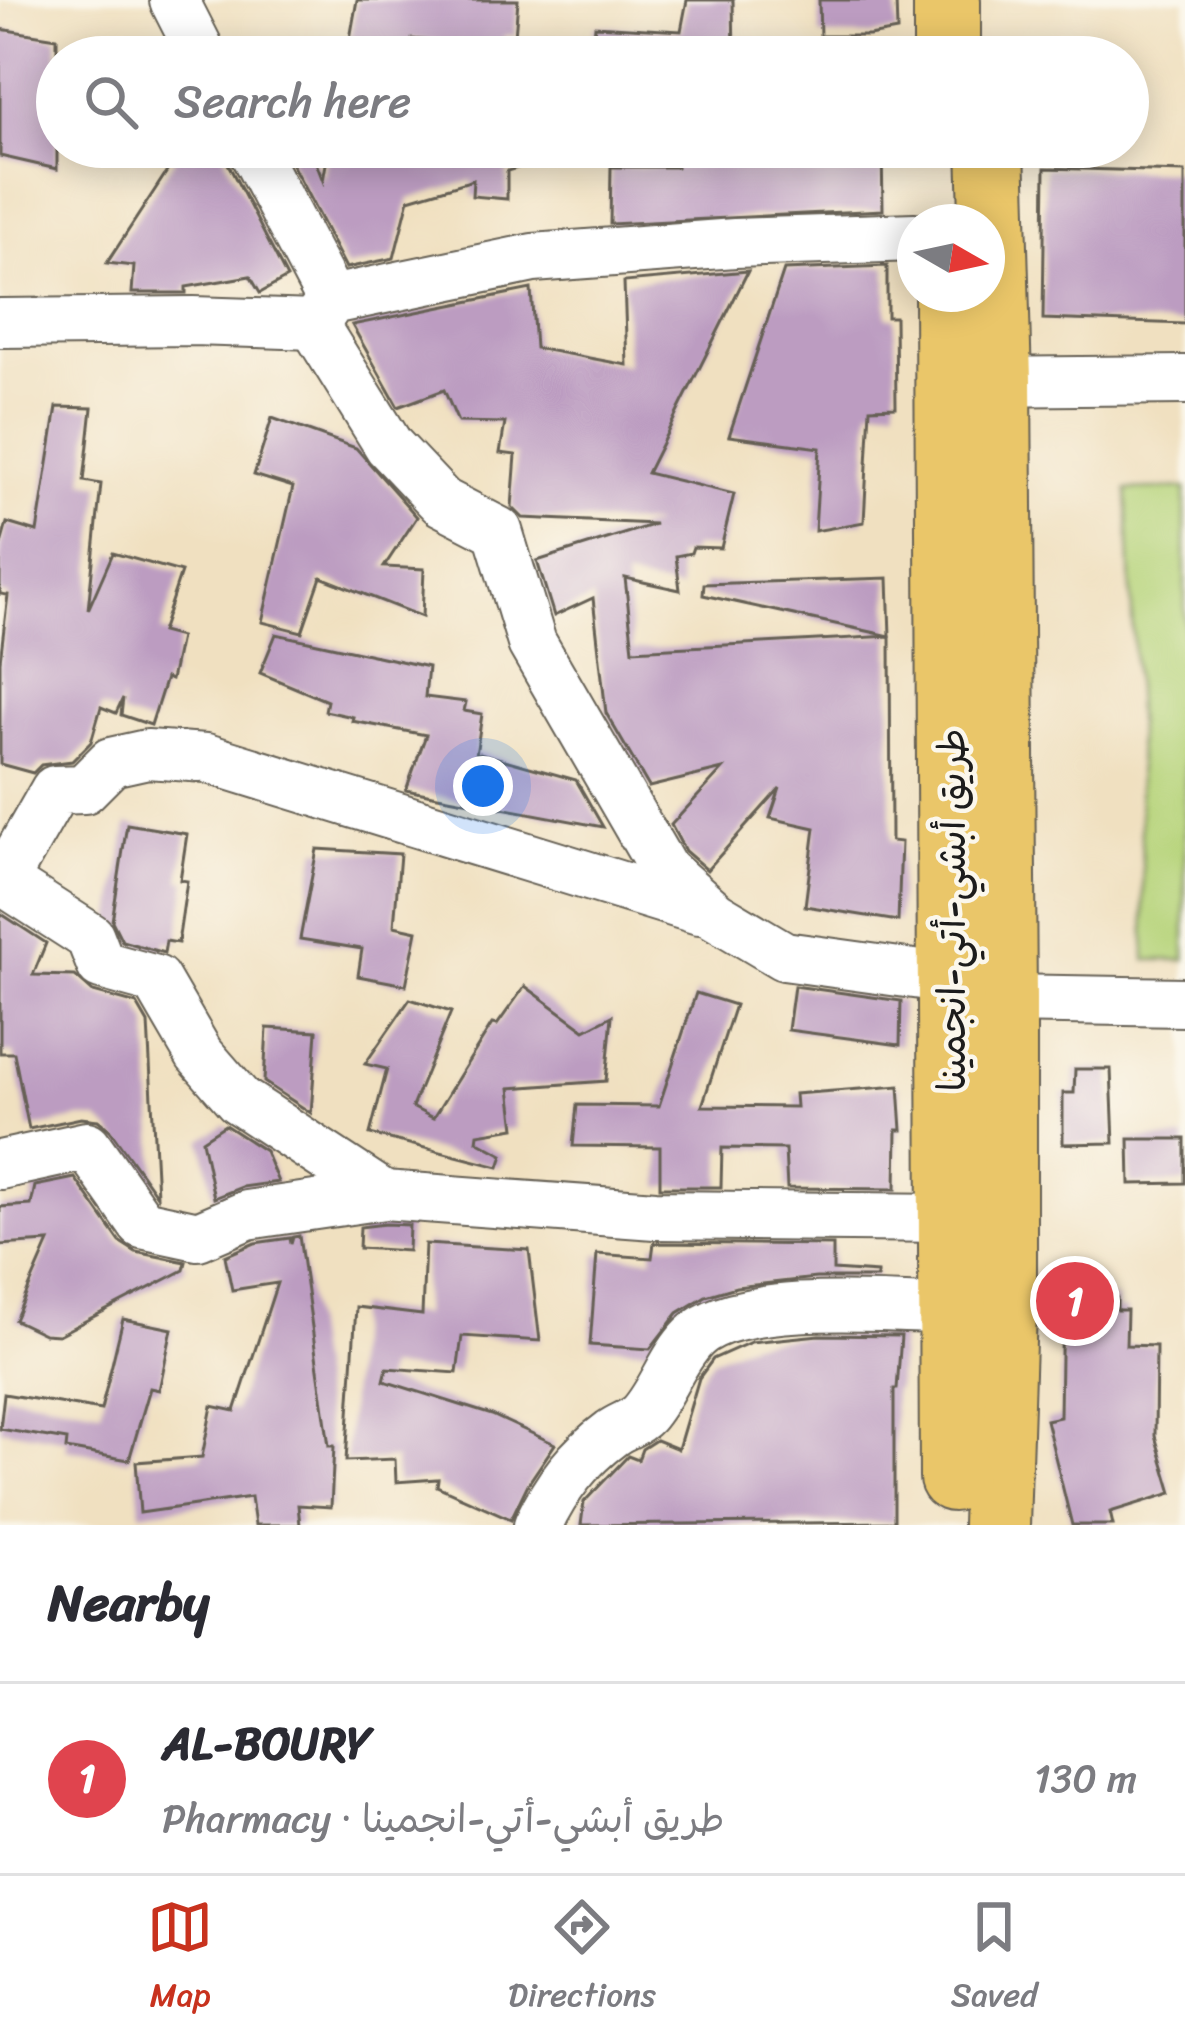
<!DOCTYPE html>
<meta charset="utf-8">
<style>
body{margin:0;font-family:Sriracha,"Playpen Sans Arabic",sans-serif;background:#f2f2f3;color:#2b2b33}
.compass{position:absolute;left:897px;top:204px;width:108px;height:108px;border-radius:50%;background:#fff;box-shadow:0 6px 30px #0003;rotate:99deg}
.you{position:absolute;left:483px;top:786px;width:42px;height:42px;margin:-30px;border:9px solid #fff;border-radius:50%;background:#1a73e8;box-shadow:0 0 0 18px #1a73e833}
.badge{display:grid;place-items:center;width:78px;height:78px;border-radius:50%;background:#c8321e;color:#fff;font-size:39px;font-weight:700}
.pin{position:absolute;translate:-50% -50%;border:6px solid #fff;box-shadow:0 3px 12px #0006}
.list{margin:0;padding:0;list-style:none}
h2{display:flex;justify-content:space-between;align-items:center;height:156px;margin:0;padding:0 48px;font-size:51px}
h2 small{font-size:39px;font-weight:400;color:#7c7c81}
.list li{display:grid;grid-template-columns:78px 1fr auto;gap:36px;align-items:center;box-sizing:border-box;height:192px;padding:0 48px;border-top:3px solid #e1e1e2}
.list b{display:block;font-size:45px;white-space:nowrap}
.list p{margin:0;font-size:39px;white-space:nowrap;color:#7c7c81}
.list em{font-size:39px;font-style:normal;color:#7c7c81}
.icon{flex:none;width:66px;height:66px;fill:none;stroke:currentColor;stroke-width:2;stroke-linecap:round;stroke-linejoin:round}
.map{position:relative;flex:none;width:1185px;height:1525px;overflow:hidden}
.search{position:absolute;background:#fff;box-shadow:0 6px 30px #0003;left:36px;right:36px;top:36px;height:132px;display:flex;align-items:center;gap:30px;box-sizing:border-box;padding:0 42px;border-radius:66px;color:#7c7c81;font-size:45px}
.sheet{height:348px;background:#fff}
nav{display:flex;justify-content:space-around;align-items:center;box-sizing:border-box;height:168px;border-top:3px solid #e1e1e2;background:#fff;font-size:33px;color:#7c7c81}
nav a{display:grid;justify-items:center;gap:6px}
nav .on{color:#c8321e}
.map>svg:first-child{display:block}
.green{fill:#b7d47b;stroke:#6a784c;stroke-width:3}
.building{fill:#bc9cc1}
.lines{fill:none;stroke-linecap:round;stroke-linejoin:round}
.minor-casing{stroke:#666155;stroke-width:52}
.highway-casing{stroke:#666155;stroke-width:70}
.minor{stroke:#fff;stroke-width:48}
.highway{stroke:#eac669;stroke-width:66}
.labels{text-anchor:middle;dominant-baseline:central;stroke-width:9;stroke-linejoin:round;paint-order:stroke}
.street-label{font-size:39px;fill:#1c1c1c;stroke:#fbf7ec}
</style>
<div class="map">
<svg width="1185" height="1525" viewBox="0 0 1185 1525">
<rect width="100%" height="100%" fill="#fbf7ec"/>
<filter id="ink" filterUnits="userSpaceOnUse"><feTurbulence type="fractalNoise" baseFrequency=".00833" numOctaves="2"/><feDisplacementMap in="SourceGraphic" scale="24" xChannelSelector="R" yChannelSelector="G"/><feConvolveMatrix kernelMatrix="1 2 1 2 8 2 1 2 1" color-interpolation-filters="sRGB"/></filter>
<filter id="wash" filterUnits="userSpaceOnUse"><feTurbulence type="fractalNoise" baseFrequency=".004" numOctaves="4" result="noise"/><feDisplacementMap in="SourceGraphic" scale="48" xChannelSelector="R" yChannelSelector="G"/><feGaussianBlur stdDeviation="2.7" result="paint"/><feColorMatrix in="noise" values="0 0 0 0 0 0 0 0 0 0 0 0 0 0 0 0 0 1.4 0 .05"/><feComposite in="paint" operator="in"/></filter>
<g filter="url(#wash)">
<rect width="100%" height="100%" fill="#f0e0c0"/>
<!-- green -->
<polygon class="green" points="1185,488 1185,960 1146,960 1127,490"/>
<g id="blocks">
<!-- building -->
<g class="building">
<polygon points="357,0 518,0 515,36 504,35 502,57 468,57 470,44 412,39 410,49 350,39"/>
<polygon points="687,0 733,0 734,57 592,57 595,26 681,31"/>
<polygon points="819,0 896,0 897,31 869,36 820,36"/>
<polygon points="0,29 57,38 57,169 0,156"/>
<polygon points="183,147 223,147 226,160 287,278 260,293 250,276 186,287 186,293 132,293 134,266 107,263"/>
<polygon points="283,147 310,147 323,181 329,147 557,147 558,156 507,171 507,199 472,196 473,180 409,199 394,258 346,268"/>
<polygon points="676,147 882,147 883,210 610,224 611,167 677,167"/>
<polygon points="1045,168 1185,172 1185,324 1043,319"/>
<polygon points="887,266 887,317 895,317 896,407 870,408 864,522 815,531 820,448 729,436 784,270"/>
<polygon points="748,271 647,473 734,494 721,548 693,547 691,553 676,556 680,590 625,578 633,650 890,636 891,841 901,842 898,921 805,906 815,828 770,818 780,788 707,870 685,851 671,825 723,769 649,787 606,713 593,598 554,616 537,561 655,524 523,518 512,507 516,455 500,453 505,423 458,422 444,390 398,407 352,325 531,289 535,348 627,365 624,282"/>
<polygon points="57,407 92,408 84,481 101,484 88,610 113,553 181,572 161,632 180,637 171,680 166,678 151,725 121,715 123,698 116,713 101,707 91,742 72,761 41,765 33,773 0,764 0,661 8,595 0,594 0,548 7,523 37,532"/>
<polygon points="272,418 356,448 417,517 384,567 424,569 422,617 321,577 302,632 262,622 293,487 254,475"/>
<polygon points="888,578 890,636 703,595 704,584"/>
<polygon points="276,634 428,667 425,697 466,702 464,711 482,714 476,755 480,753 576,780 603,827 406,790 426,735 352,721 353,717 325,711 327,701 260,673"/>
<polygon points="127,824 187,834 180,880 187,881 178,943 166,941 164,953 122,941 112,921"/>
<polygon points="317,849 400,854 394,926 417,931 406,985 358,976 362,949 300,939"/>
<polygon points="0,913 46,943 33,975 75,976 93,992 137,1004 148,1023 157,1196 110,1130 98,1120 81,1118 29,1129 14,1053 0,1053"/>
<polygon points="525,986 585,1030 612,1016 606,1081 510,1088 515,1128 478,1134 477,1141 503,1155 499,1167 370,1134 387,1069 365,1064 410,999 451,1012 412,1107 433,1118 492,1024 497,1025"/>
<polygon points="794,986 901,1001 900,1045 788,1030"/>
<polygon points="696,993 735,1005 702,1106 796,1107 795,1094 899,1086 902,1130 897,1130 896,1189 787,1188 785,1149 722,1148 721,1187 660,1187 660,1147 573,1146 577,1105 659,1106"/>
<polygon points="267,1028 317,1031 311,1113 264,1082"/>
<polygon points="1075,1069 1111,1069 1114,1143 1063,1144 1063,1093 1074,1093"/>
<polygon points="225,1125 265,1151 278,1182 242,1187 214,1198 202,1140"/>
<polygon points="1129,1139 1185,1139 1185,1183 1130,1184"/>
<polygon points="75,1178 120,1242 136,1252 186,1262 184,1270 58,1335 44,1334 15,1320 49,1242 0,1245 0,1207 31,1205 35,1186"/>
<polygon points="385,1224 409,1225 408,1251 359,1248 360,1227"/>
<polygon points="299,1236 329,1446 334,1446 331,1507 298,1505 300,1525 255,1525 251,1497 140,1513 136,1462 202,1457 212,1406 235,1411 277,1283 232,1290 225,1256 255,1243 290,1238 291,1244 293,1237"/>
<polygon points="654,1243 833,1245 833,1270 877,1273 877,1278 816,1278 736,1287 706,1296 678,1313 650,1349 590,1345 597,1254 652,1258"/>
<polygon points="425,1244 529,1250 540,1341 462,1336 457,1373 387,1368 384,1381 492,1415 555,1444 528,1484 511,1519 437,1486 438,1479 396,1482 395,1459 346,1461 356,1307 422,1315"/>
<polygon points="1062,1296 1117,1298 1117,1310 1127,1310 1126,1345 1156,1346 1155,1436 1172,1493 1110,1512 1113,1525 1072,1525 1046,1420 1060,1417"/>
<polygon points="123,1319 172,1329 159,1390 150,1388 129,1460 66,1449 67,1440 0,1429 4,1394 101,1410"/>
<polygon points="819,1335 901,1336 897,1389 894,1389 894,1522 581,1525 584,1502 628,1456 638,1460 642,1449 656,1440 678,1449 699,1378 713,1359 751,1342"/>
</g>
</g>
</g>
<g filter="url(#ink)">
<use href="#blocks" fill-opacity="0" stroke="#666155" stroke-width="3"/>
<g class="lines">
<defs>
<g id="minor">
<polyline points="174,0 203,57"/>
<polyline points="251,147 331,300"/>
<polyline points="0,323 193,321 314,325 331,300 533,258 735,243 915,237"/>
<polyline points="314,325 389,446 442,502 498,531 532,643 663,869 715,915 784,956 950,979"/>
<polyline points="968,382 1185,380"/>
<polyline points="0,879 90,937 101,965 156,980 199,1054 239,1100 384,1195"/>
<polyline points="3,881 55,790 84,789 111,762 147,754 206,758 699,910"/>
<polyline points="1003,999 1185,1002"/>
<polyline points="0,1165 87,1146 142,1224 198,1236 247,1215 384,1195 655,1215 952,1218"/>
<path d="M538 1525C556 1487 578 1458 612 1433 621 1426 635 1423 643 1414 663 1391 672 1359 694 1337 736 1294 896 1308 955 1310"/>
</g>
<g id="highway">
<polyline points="947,0 947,57"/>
<polyline points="991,147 998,380 1003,999 1003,1311 996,1525"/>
<polyline points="948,294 953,1478"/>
</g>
</defs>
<!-- minor casing -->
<use href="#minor" class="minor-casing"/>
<!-- highway casing -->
<use href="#highway" class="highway-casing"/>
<!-- minor -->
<use href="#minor" class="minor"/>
<!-- highway -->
<use href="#highway" class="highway"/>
</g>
</g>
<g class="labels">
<!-- street labels -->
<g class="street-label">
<text transform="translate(951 910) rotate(-90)">طريق أبشي-أتي-انجمينا</text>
</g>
</g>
</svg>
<svg class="compass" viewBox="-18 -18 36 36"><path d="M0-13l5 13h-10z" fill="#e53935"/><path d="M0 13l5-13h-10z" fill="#7c7c81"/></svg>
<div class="you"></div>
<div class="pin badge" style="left:1075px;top:1301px;background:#e0444e">1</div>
<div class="search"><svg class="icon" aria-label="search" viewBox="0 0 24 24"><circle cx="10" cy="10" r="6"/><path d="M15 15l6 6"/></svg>Search here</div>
</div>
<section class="sheet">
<h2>Nearby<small></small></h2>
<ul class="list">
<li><span class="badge" style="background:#e0444e">1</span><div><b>AL-BOURY</b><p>Pharmacy · طريق أبشي-أتي-انجمينا</p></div><em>130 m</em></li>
</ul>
</section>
<nav>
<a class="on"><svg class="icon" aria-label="map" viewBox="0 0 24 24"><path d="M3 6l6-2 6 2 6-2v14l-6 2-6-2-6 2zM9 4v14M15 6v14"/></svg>Map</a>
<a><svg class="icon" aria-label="directions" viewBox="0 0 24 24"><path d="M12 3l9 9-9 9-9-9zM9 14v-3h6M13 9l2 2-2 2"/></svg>Directions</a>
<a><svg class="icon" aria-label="saved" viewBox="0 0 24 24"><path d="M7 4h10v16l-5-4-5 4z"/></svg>Saved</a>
</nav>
